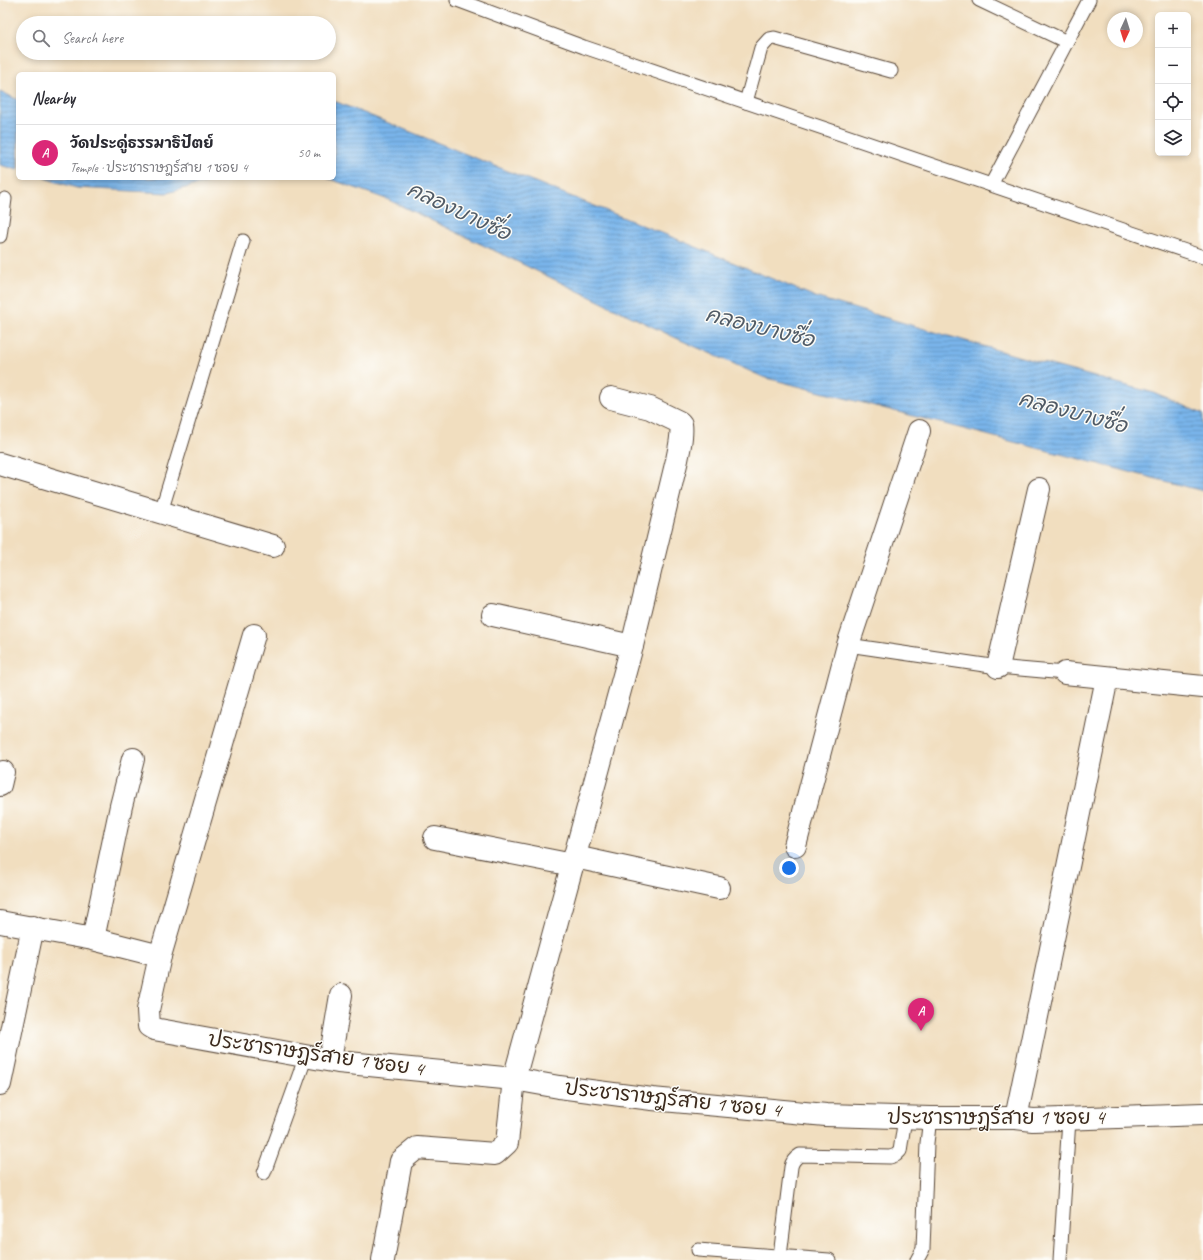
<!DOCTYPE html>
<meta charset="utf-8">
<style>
body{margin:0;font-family:Caveat,"Playpen Sans Thai",sans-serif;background:#f2f2f3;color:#2b2b33}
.controls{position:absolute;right:12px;top:12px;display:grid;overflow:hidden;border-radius:6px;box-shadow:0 2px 6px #0003}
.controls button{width:36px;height:36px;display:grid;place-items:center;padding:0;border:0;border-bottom:1px solid #e1e1e2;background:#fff;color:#2b2b33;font:20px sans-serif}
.compass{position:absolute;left:1107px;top:12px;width:36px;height:36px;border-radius:50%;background:#fff;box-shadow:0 2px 6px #0003;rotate:184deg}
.you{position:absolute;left:789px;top:868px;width:14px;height:14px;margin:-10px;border:3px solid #fff;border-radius:50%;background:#1a73e8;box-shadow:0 0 0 6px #1a73e833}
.badge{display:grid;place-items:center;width:26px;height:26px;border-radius:50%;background:#db2777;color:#fff;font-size:13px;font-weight:700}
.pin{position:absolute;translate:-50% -33px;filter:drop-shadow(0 1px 2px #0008)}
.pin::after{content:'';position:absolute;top:21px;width:14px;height:12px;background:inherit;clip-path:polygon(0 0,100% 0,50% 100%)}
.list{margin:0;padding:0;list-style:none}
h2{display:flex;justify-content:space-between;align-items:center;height:52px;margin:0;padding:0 16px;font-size:17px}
h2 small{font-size:13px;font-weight:400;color:#7c7c81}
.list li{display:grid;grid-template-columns:26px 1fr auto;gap:12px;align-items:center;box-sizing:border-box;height:56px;padding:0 16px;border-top:1px solid #e1e1e2}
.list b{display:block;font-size:15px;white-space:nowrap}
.list p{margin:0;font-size:13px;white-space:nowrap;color:#7c7c81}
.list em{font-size:13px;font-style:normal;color:#7c7c81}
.icon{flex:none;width:22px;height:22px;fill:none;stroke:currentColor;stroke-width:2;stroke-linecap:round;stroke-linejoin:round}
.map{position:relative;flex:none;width:1203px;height:1260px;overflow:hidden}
.search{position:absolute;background:#fff;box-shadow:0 2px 6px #0003;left:16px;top:16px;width:320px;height:44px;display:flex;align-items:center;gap:10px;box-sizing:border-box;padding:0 14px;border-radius:22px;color:#7c7c81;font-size:15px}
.panel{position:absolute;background:#fff;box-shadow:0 2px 6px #0003;left:16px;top:72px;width:320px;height:108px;border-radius:6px}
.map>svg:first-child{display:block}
.water{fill:url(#water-rules);stroke:#5a7084}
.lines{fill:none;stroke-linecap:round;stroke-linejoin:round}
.service-casing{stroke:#564536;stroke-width:15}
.minor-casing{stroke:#564536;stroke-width:24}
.service{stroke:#fff;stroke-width:13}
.minor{stroke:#fff;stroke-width:22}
.labels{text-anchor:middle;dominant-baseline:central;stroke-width:3;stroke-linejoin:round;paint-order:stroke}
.street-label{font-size:20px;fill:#3b2a1e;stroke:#fdfcf7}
.water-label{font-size:21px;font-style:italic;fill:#515b66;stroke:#fdfcf7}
</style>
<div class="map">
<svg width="1203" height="1260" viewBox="0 0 1203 1260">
<defs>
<pattern id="water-rules" width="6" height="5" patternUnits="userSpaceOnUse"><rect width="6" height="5" fill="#79b5eb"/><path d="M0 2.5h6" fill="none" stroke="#6493be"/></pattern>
</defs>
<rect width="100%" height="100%" fill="#fdfcf7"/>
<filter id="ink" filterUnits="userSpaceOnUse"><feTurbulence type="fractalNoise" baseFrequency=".025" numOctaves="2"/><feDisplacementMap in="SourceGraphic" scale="8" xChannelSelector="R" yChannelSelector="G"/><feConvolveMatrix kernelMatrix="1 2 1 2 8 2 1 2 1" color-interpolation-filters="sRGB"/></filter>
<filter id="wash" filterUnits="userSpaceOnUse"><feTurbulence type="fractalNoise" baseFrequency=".012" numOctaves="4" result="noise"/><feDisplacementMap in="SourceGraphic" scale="16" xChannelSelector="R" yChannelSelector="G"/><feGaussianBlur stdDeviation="0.9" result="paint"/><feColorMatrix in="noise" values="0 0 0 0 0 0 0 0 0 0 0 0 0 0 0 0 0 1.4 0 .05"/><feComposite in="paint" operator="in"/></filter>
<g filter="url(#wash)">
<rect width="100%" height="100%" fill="#f1debf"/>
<!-- water -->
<g class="water">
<polygon points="0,91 18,100 18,170 0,165"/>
<polygon points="334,101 684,242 818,298 1021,357 1154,393 1203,414 1203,491 763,377 676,338 389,200 327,178 334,178"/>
<polygon points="44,178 221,178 167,193 77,188"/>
</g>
</g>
<g filter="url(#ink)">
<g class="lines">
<defs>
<g id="service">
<polyline points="457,0 584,47 1203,257"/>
<polyline points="979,0 1067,42"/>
<polyline points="746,102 761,48 769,39 774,38 891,71"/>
<polyline points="991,185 1089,0"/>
<polyline points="0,236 5,199"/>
<polyline points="161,512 243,241"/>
<polyline points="848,645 998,667 1065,673"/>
<polyline points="264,1173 306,1056"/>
<polyline points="698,1250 829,1260"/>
<path d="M780 1256 791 1167C792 1161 795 1158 800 1155L890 1157 896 1155 900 1151 905 1118"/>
<polyline points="917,1260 923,1249 927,1143 930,1118"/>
<polyline points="1060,1260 1069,1119"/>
</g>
<g id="minor">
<polyline points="0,464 273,546"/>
<polyline points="493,615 632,646"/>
<polyline points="254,635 160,956 148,1010 149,1026 154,1029 338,1062 514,1079 559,1087 652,1099 826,1115 930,1118 1016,1118 1033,1120 1203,1114"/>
<polyline points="998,667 1039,489"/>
<polyline points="1065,673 1203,687"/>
<polyline points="0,785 3,772"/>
<polyline points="435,838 573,865"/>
<polyline points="795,846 848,645 919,431"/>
<polyline points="575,857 719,888"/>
<polyline points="0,922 93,939 160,956"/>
<polyline points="93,939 121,806 133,759"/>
<polyline points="330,1060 341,995"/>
<polyline points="0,1084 33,927"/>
<polyline points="1016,1118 1107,678"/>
<path d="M383 1260 401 1161 417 1148 495 1154 507 1143 514 1079 632 646 677 460C679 449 683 436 681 424L679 422 650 408 611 398"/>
</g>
</defs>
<!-- service casing -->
<use href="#service" class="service-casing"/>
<!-- minor casing -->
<use href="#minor" class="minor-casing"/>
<!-- service -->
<use href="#service" class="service"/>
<!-- minor -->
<use href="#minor" class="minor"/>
</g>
</g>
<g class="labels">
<!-- street labels -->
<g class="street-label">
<text transform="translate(316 1054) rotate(8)">ประชาราษฎร์สาย 1 ซอย 4</text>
<text transform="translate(673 1099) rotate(6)">ประชาราษฎร์สาย 1 ซอย 4</text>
<text x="996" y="1117">ประชาราษฎร์สาย 1 ซอย 4</text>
</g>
<!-- water labels -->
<g class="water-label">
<text transform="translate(459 211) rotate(25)">คลองบางซื่อ</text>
<text transform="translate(760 327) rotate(14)">คลองบางซื่อ</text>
<text transform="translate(1073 412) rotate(15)">คลองบางซื่อ</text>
</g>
</g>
</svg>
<div class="controls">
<button>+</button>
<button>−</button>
<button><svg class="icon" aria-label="locate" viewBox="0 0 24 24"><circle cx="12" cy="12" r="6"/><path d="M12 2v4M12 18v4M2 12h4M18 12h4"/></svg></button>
<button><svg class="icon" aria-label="layers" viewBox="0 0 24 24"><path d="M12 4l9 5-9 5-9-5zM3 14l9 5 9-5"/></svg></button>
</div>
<svg class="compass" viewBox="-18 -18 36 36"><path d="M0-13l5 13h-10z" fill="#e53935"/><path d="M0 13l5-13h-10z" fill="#7c7c81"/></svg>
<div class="you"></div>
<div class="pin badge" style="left:921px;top:1031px">A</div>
<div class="search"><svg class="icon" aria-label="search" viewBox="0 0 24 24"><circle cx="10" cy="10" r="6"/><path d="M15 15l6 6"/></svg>Search here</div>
<section class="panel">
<h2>Nearby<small></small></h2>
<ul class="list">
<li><span class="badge">A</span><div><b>วัดประดู่ธรรมาธิปัตย์</b><p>Temple · ประชาราษฎร์สาย 1 ซอย 4</p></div><em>50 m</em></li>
</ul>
</section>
</div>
